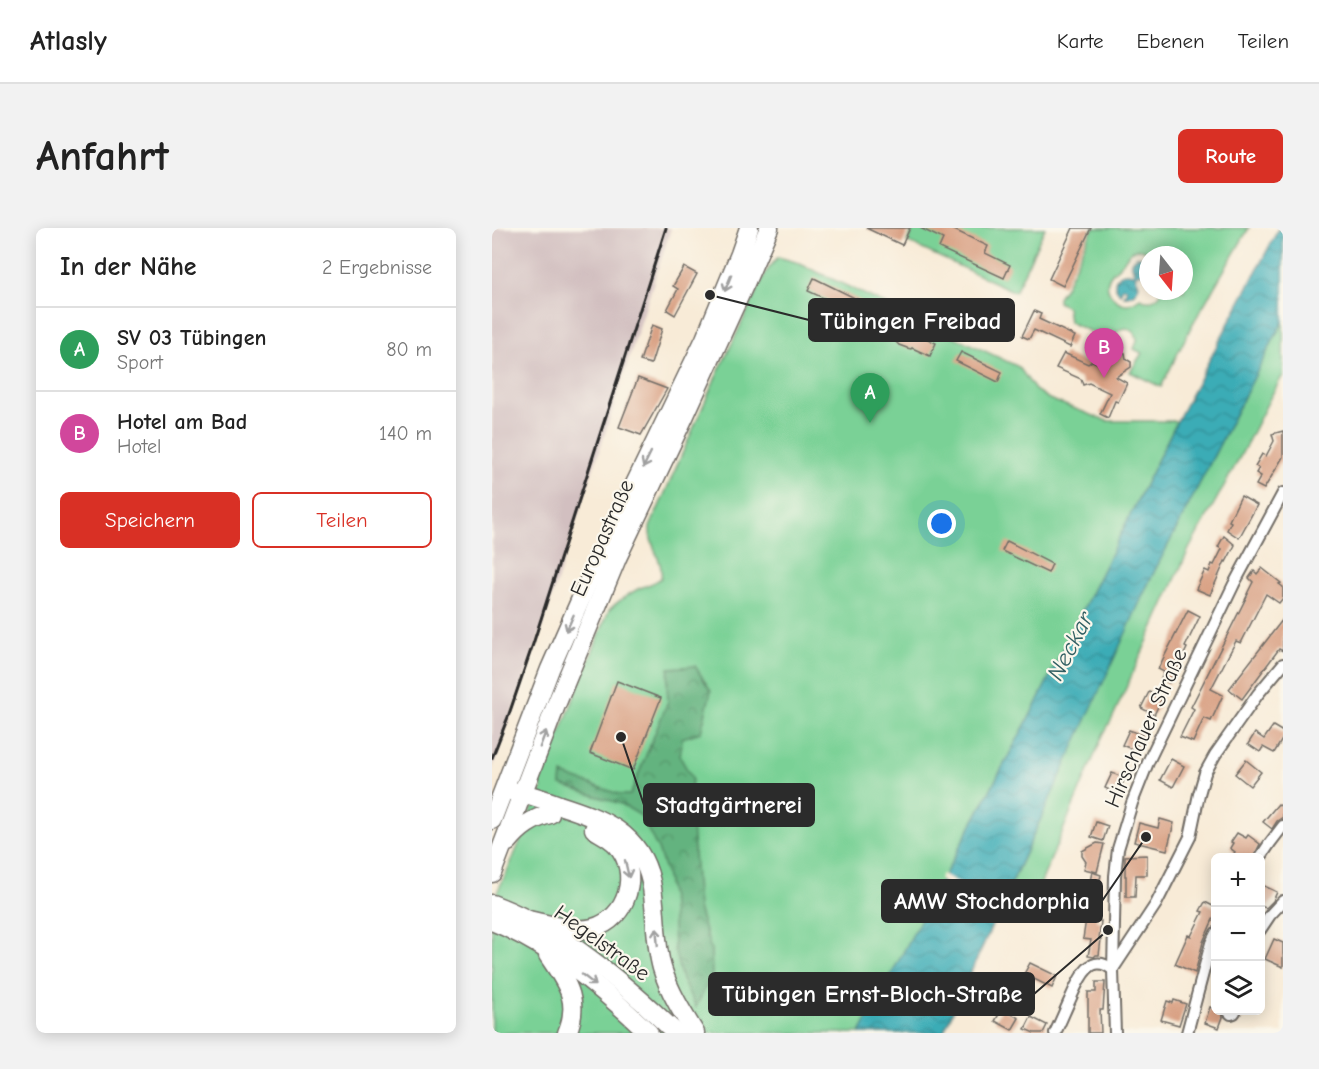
<!DOCTYPE html>
<html lang="de">
<meta charset="utf-8">
<style>
body{margin:0;font-family:"Comic Neue",sans-serif;background:#f2f2f2;color:#222}
.controls{position:absolute;right:18px;bottom:18px;display:grid;overflow:hidden;border-radius:9px;box-shadow:0 3px 15px #0003}
.controls button{width:54px;height:54px;display:grid;place-items:center;padding:0;border:0;border-bottom:2px solid #e0e0e0;background:#fff;color:#222;font:30px sans-serif}
.compass{position:absolute;left:647px;top:18px;width:54px;height:54px;border-radius:50%;background:#fff;box-shadow:0 3px 15px #0003;rotate:163deg}
.you{position:absolute;left:450px;top:296px;width:21px;height:21px;margin:-15px;border:4px solid #fff;border-radius:50%;background:#1a73e8;box-shadow:0 0 0 9px #1a73e833}
.badge{display:grid;place-items:center;width:39px;height:39px;border-radius:50%;background:#d93025;color:#fff;font-size:20px;font-weight:700}
.pin{position:absolute;translate:-50% -50px;filter:drop-shadow(0 2px 3px #0008)}
.pin::after{content:'';position:absolute;top:32px;width:21px;height:18px;background:inherit;clip-path:polygon(0 0,100% 0,50% 100%)}
.list{margin:0;padding:0;list-style:none}
h2{display:flex;justify-content:space-between;align-items:center;height:78px;margin:0;padding:0 24px;font-size:26px}
h2 small{font-size:20px;font-weight:400;color:#767676}
.list li{display:grid;grid-template-columns:39px 1fr auto;gap:18px;align-items:center;box-sizing:border-box;height:84px;padding:0 24px;border-top:2px solid #e0e0e0}
.list b{display:block;font-size:22px;white-space:nowrap}
.list p{margin:0;font-size:20px;white-space:nowrap;color:#767676}
.list em{font-size:20px;font-style:normal;color:#767676}
.actions{display:flex;gap:12px;padding:18px 24px}
.actions a{flex:1;padding:14px 0;border:2px solid #d93025;border-radius:9px;text-align:center;font-size:21px;color:#d93025}
.actions .main{background:#d93025;color:#fff}
.icon{flex:none;width:33px;height:33px;fill:none;stroke:currentColor;stroke-width:2;stroke-linecap:round;stroke-linejoin:round}
.map{position:relative;flex:none;width:791px;height:805px;overflow:hidden;border-radius:9px}
header{display:flex;align-items:center;gap:36px;box-sizing:border-box;height:84px;padding:0 30px;background:#fff;border-bottom:2px solid #e0e0e0}
header strong{font-size:28px}
nav{display:flex;gap:33px;margin-inline-start:auto;font-size:21px}
.intro{display:flex;align-items:center;justify-content:space-between;box-sizing:border-box;height:144px;padding:0 36px}
h1{margin:0;font-size:42px}
.button{padding:15px 27px;border-radius:9px;background:#d93025;color:#fff;font-size:21px;font-weight:700}
main{display:flex;gap:36px;padding:0 36px}
aside{flex:1;background:#fff;border-radius:9px;box-shadow:0 3px 15px #0003}
.map>svg:first-child{display:block}
.railway{fill:#d2bfc0}
.green{fill:#7ad196;stroke:#527e60;stroke-width:1.5;fill-rule:evenodd}
.forest{fill:url(#forest-crowns);stroke:#476f55;stroke-width:1.5}
.water{fill:url(#water-waves);stroke:#336c70;stroke-width:1.5}
.pier{fill:#f8ebd7}
.building{fill:#d9a184}
.lines{fill:none;stroke-linecap:round;stroke-linejoin:round}
.street-casing{stroke:#736e67;stroke-width:14}
.primary-casing{stroke:#736e67;stroke-width:21}
.street{stroke:#fff;stroke-width:10}
.primary{stroke:#fff;stroke-width:18}
.rail{stroke:#2b2b2b;stroke-width:3}
.oneway{stroke:#a0a0a0}
.labels{text-anchor:middle;dominant-baseline:central;stroke-width:4.5;stroke-linejoin:round;paint-order:stroke}
.street-label{font-size:22px;fill:#2b2b2b;stroke:#fbf7ec}
.water-label{font-size:24px;font-style:italic;fill:#315f63;stroke:#fbf7ec}
.leader{fill:none;stroke:#2b2b2b;stroke-width:2}
.callout-dot{fill:#2b2b2b;stroke:#fbf7ec;stroke-width:2}
.callout{fill:#2b2b2b;stroke:#2b2b2b;stroke-width:2}
.callout-label{font-size:24px;text-anchor:middle;font-weight:bold;fill:#fff}
</style>
<header>
<strong>Atlasly</strong>
<nav><a>Karte</a><a>Ebenen</a><a>Teilen</a></nav>
</header>
<div class="intro"><h1>Anfahrt</h1><a class="button">Route</a></div>
<main>
<aside>
<h2>In der Nähe<small>2 Ergebnisse</small></h2>
<ul class="list">
<li><span class="badge" style="background:#2e9e5b">A</span><div><b>SV 03 Tübingen</b><p>Sport</p></div><em>80 m</em></li>
<li><span class="badge" style="background:#d1479c">B</span><div><b>Hotel am Bad</b><p>Hotel</p></div><em>140 m</em></li>
</ul>
<div class="actions"><a class="main">Speichern</a><a>Teilen</a></div>
</aside>
<div class="map">
<svg width="791" height="805" viewBox="0 0 791 805">
<defs>
<pattern id="forest-crowns" width="20" height="18" patternUnits="userSpaceOnUse" patternTransform="scale(1.5)"><rect width="20" height="18" fill="#63b37f"/><path d="M2 6a3 3 0 1 1 6 0M12 15a3 3 0 1 1 6 0" fill="none" stroke="#529268"/></pattern>
<pattern id="water-waves" width="16" height="10" patternUnits="userSpaceOnUse" patternTransform="scale(1.5)"><rect width="16" height="10" fill="#3bacb6"/><path d="M0 5q4-4 8 0t8 0" fill="none" stroke="#328c94"/></pattern>
</defs>
<rect width="100%" height="100%" fill="#fbf7ec"/>
<filter id="ink" filterUnits="userSpaceOnUse"><feTurbulence type="fractalNoise" baseFrequency=".0167" numOctaves="2"/><feDisplacementMap in="SourceGraphic" scale="12" xChannelSelector="R" yChannelSelector="G"/><feConvolveMatrix kernelMatrix="1 2 1 2 8 2 1 2 1" color-interpolation-filters="sRGB"/></filter>
<filter id="wash" filterUnits="userSpaceOnUse"><feTurbulence type="fractalNoise" baseFrequency=".008" numOctaves="4" result="noise"/><feDisplacementMap in="SourceGraphic" scale="24" xChannelSelector="R" yChannelSelector="G"/><feGaussianBlur stdDeviation="1.35" result="paint"/><feColorMatrix in="noise" values="0 0 0 0 0 0 0 0 0 0 0 0 0 0 0 0 0 1.4 0 .05"/><feComposite in="paint" operator="in"/></filter>
<g filter="url(#wash)">
<rect width="100%" height="100%" fill="#f8ebd7"/>
<!-- railway -->
<polygon class="railway" points="0,0 179,0 48,406 0,542"/>
<!-- green -->
<g class="green">
<polygon points="422,0 553,0 523,64 415,14"/>
<path d="M601 0H757L700 97 669 159 638 144 650 125 642 121C643 118 645 114 645 111 644 102 633 97 626 103 624 105 622 108 620 111L617 112 577 94 575 79 566 74V69L573 59ZM645 21C651 21 655 22 658 27H692V63H670C665 72 658 75 648 70 644 73 640 76 635 76 624 76 613 63 616 53 618 44 626 41 631 34 635 28 637 24 645 21Z"/>
<path d="M286 29 304 34 527 139 543 162 557 171 615 193H685L539 486 368 805H0V674L15 644 29 611 36 588 50 561C45 551 47 543 50 533L56 535 117 382C126 373 135 367 146 361 154 357 162 356 169 350 172 332 156 317 158 299L222 153 274 44Z"/>
<polygon points="791,93 791,147 778,170 747,231 697,321 620,491 611,507 535,688 531,690 510,677 592,493 657,354"/>
</g>
<!-- forest -->
<polygon class="forest" points="203,438 219,463 209,504 190,510 188,529 200,550 198,569 206,680 219,722 220,746 204,779 190,752 182,721 180,676 174,645 166,621 148,587 129,576 69,557 70,546 129,567 138,567 176,473 175,457 177,440"/>
<!-- water -->
<g class="water">
<polygon points="787,0 791,0 791,93 657,354 451,805 368,805 539,486 685,193"/>
<path d="M644 29H650C653 35 658 38 652 45L645 46 643 47 647 56C646 64 640 69 632 68L635 61 631 59 628 66C617 54 626 42 641 46L642 44 639 34Z"/>
</g>
<!-- pier -->
<polygon class="pier" points="450,646 512,679 509,685 447,652"/>
<g id="blocks">
<!-- building -->
<g class="building">
<polygon points="374,0 418,0 410,17"/>
<polygon points="428,0 458,0 496,18 493,25 518,37 512,50 447,20 451,11"/>
<polygon points="581,0 599,0 571,58 557,51"/>
<polygon points="192,39 205,46 183,87 175,82 186,61 181,58"/>
<polygon points="322,50 377,77 375,81 444,115 438,128 420,120 419,121 415,120 407,117 404,114 405,113 387,104 389,99 371,91 364,88 360,94 331,82 336,72 316,63"/>
<polygon points="542,83 549,86 547,91 583,108 578,119 542,102 537,111 530,108"/>
<polygon points="160,97 170,101 159,136 148,133"/>
<polygon points="612,119 619,123 622,120 633,125 634,131 639,134 639,139 624,149 635,155 626,174 623,173 616,190 608,186 618,165 597,155 591,157 589,151 564,140 572,125 596,136 600,133 607,136 608,122"/>
<polygon points="469,124 510,144 506,154 464,133"/>
<polygon points="146,150 175,161 149,207 127,199"/>
<polygon points="791,203 791,229 772,261 764,257 769,248 764,245 767,240 763,238 770,226 774,228 782,213 780,206"/>
<polygon points="749,268 765,277 747,310 735,302 739,294 737,293"/>
<polygon points="732,308 743,317 734,334 733,333 718,367 704,361 713,342 717,344 720,336 722,337 730,321 726,319"/>
<polygon points="515,313 560,336 556,345 510,323"/>
<polygon points="770,340 789,355 787,356 791,359 791,370 787,375 774,366 749,415 744,413 719,461 731,467 719,493 712,490 701,514 688,509 702,481 699,479 756,366 755,366 761,354 757,350 762,343 765,346"/>
<polygon points="696,382 708,388 693,419 695,420 681,449 680,448 677,455 669,451 672,444 666,441"/>
<polygon points="791,391 791,423 787,421 750,471 737,461"/>
<polygon points="125,453 169,470 141,542 98,525"/>
<polygon points="657,464 670,470 662,487 649,480"/>
<polygon points="781,498 791,504 791,510 782,525 771,519 768,524 756,516 763,505 772,511"/>
<polygon points="637,502 650,507 642,522 630,517"/>
<polygon points="679,531 692,538 681,559 668,552"/>
<polygon points="754,532 769,544 758,558 743,546"/>
<polygon points="620,545 633,550 626,566 613,560"/>
<polygon points="786,576 791,580 791,589 785,593 780,601 771,594"/>
<polygon points="668,591 682,595 675,622 642,614 647,595 666,600"/>
<polygon points="604,594 616,598 611,613 599,609"/>
<polygon points="745,605 754,610 756,607 768,616 761,630 739,630 743,624 738,620 741,615 739,614"/>
<polygon points="605,615 612,616 605,644 592,641 594,634 590,628 590,623"/>
<polygon points="655,627 655,647 644,647 643,669 634,669 634,648 633,648 633,628"/>
<polygon points="600,644 609,647 607,656 610,656 604,693 609,693 607,711 609,711 607,727 604,727 602,729 596,728 599,712 591,711 594,691 593,691 594,682 592,681"/>
<polygon points="768,656 785,664 781,673 774,680 768,678"/>
<polygon points="713,674 723,679 723,687 711,714 703,745 683,736 696,707 699,708 711,684 708,683"/>
<polygon points="782,711 791,715 791,739 773,731"/>
<polygon points="538,735 565,748 560,760 532,746"/>
<polygon points="604,754 613,754 611,782 608,782 609,805 596,805 596,764 604,764"/>
<polygon points="682,772 694,776 687,797 669,792 675,773 681,775"/>
<polygon points="718,779 723,781 723,783 728,783 731,789 727,800 713,795"/>
<polygon points="510,781 527,790 520,802 503,793"/>
<polygon points="539,789 555,797 551,805 542,805 533,801"/>
</g>
</g>
</g>
<g filter="url(#ink)">
<use href="#blocks" fill-opacity="0" stroke="#736e67" stroke-width="1.5"/>
<g class="lines">
<defs>
<g id="street">
<polyline points="768,630 778,615 791,598"/>
<polyline points="768,702 778,687 791,673"/>
<polyline points="621,741 664,676 698,609 707,566 713,545 723,527 766,466 791,436"/>
<polyline points="735,782 739,786 742,785 744,782"/>
<path d="M563 805C568 795 572 785 577 774 585 757 596 721 621 742"/>
<polyline points="623,805 621,742 623,648 626,621 640,575 657,532 742,356 791,265"/>
<polyline points="695,805 719,715 724,705"/>
</g>
<g id="primary">
<path d="M19 563C35 565 51 571 67 577 110 591 148 604 159 654 165 683 162 712 170 740 177 763 190 784 203 805"/>
<polyline points="0,592 58,441 102,341 213,111 248,26 257,0"/>
<path d="M16 614C28 599 40 591 58 586"/>
<polyline points="0,645 64,477 125,330 193,187 254,53 277,0"/>
<path d="M0 676C70 702 131 754 184 805"/>
<path d="M36 692C56 696 81 705 101 700 136 691 149 644 125 617 119 610 110 606 102 601"/>
<path d="M0 693C61 718 110 760 157 805"/>
<path d="M56 727C74 754 89 772 75 805"/>
</g>
</defs>
<!-- street casing -->
<use href="#street" class="street-casing"/>
<!-- primary casing -->
<use href="#primary" class="primary-casing"/>
<!-- street -->
<use href="#street" class="street"/>
<!-- primary -->
<use href="#primary" class="primary"/>
<!-- rail -->
<polyline class="rail" points="0,530 16,489 41,416 174,0"/>
</g>
<!-- one-way arrows -->
<defs><path id="oneway-shaft" d="M-6 0H5M1.5-3L5.5 0L1.5 3" fill="none" stroke-width="1.6" stroke-linecap="round" stroke-linejoin="round" transform="scale(1.5)"/></defs>
<g class="oneway">
<use href="#oneway-shaft" transform="translate(236 55) rotate(112)"/>
<use href="#oneway-shaft" transform="translate(155 232) rotate(116)"/>
<use href="#oneway-shaft" transform="translate(78 395) rotate(114)"/>
<use href="#oneway-shaft" transform="translate(51 511) rotate(-69)"/>
<use href="#oneway-shaft" transform="translate(135 641) rotate(77)"/>
<use href="#oneway-shaft" transform="translate(165 709) rotate(-95)"/>
<use href="#oneway-shaft" transform="translate(97 752) rotate(38)"/>
</g>
</g>
<g class="labels">
<!-- street labels -->
<g class="street-label">
<text transform="translate(110 310) rotate(-66)">Europastraße</text>
<text transform="translate(654 500) rotate(-66)">Hirschauer Straße</text>
<text transform="translate(110 715) rotate(36)">Hegelstraße</text>
</g>
<!-- water labels -->
<g class="water-label">
<text transform="translate(578 418) rotate(-63)">Neckar</text>
</g>
</g>
<!-- callouts -->
<path class="leader" d="M218 67L317 92M129 509L152 577M654 609L610 673M616 702L542 766"/>
<g class="callout-dot">
<circle cx="218" cy="67" r="6"/>
<circle cx="129" cy="509" r="6"/>
<circle cx="654" cy="609" r="6"/>
<circle cx="616" cy="702" r="6"/>
</g>
<g class="callout">
<rect x="317" y="71" width="205" height="42" rx="6"/>
<rect x="152" y="556" width="170" height="42" rx="6"/>
<rect x="390" y="652" width="220" height="42" rx="6"/>
<rect x="217" y="745" width="325" height="42" rx="6"/>
</g>
<g class="callout-label">
<text x="419" y="101">Tübingen Freibad</text>
<text x="237" y="585">Stadtgärtnerei</text>
<text x="500" y="681">AMW Stochdorphia</text>
<text x="380" y="774">Tübingen Ernst-Bloch-Straße</text>
</g>
</svg>
<div class="controls">
<button>+</button>
<button>−</button>
<button><svg class="icon" aria-label="layers" viewBox="0 0 24 24"><path d="M12 4l9 5-9 5-9-5zM3 14l9 5 9-5"/></svg></button>
</div>
<svg class="compass" viewBox="-18 -18 36 36"><path d="M0-13l5 13h-10z" fill="#e53935"/><path d="M0 13l5-13h-10z" fill="#767676"/></svg>
<div class="you"></div>
<div class="pin badge" style="left:378px;top:195px;background:#2e9e5b">A</div>
<div class="pin badge" style="left:612px;top:150px;background:#d1479c">B</div>
</div>
</main>
